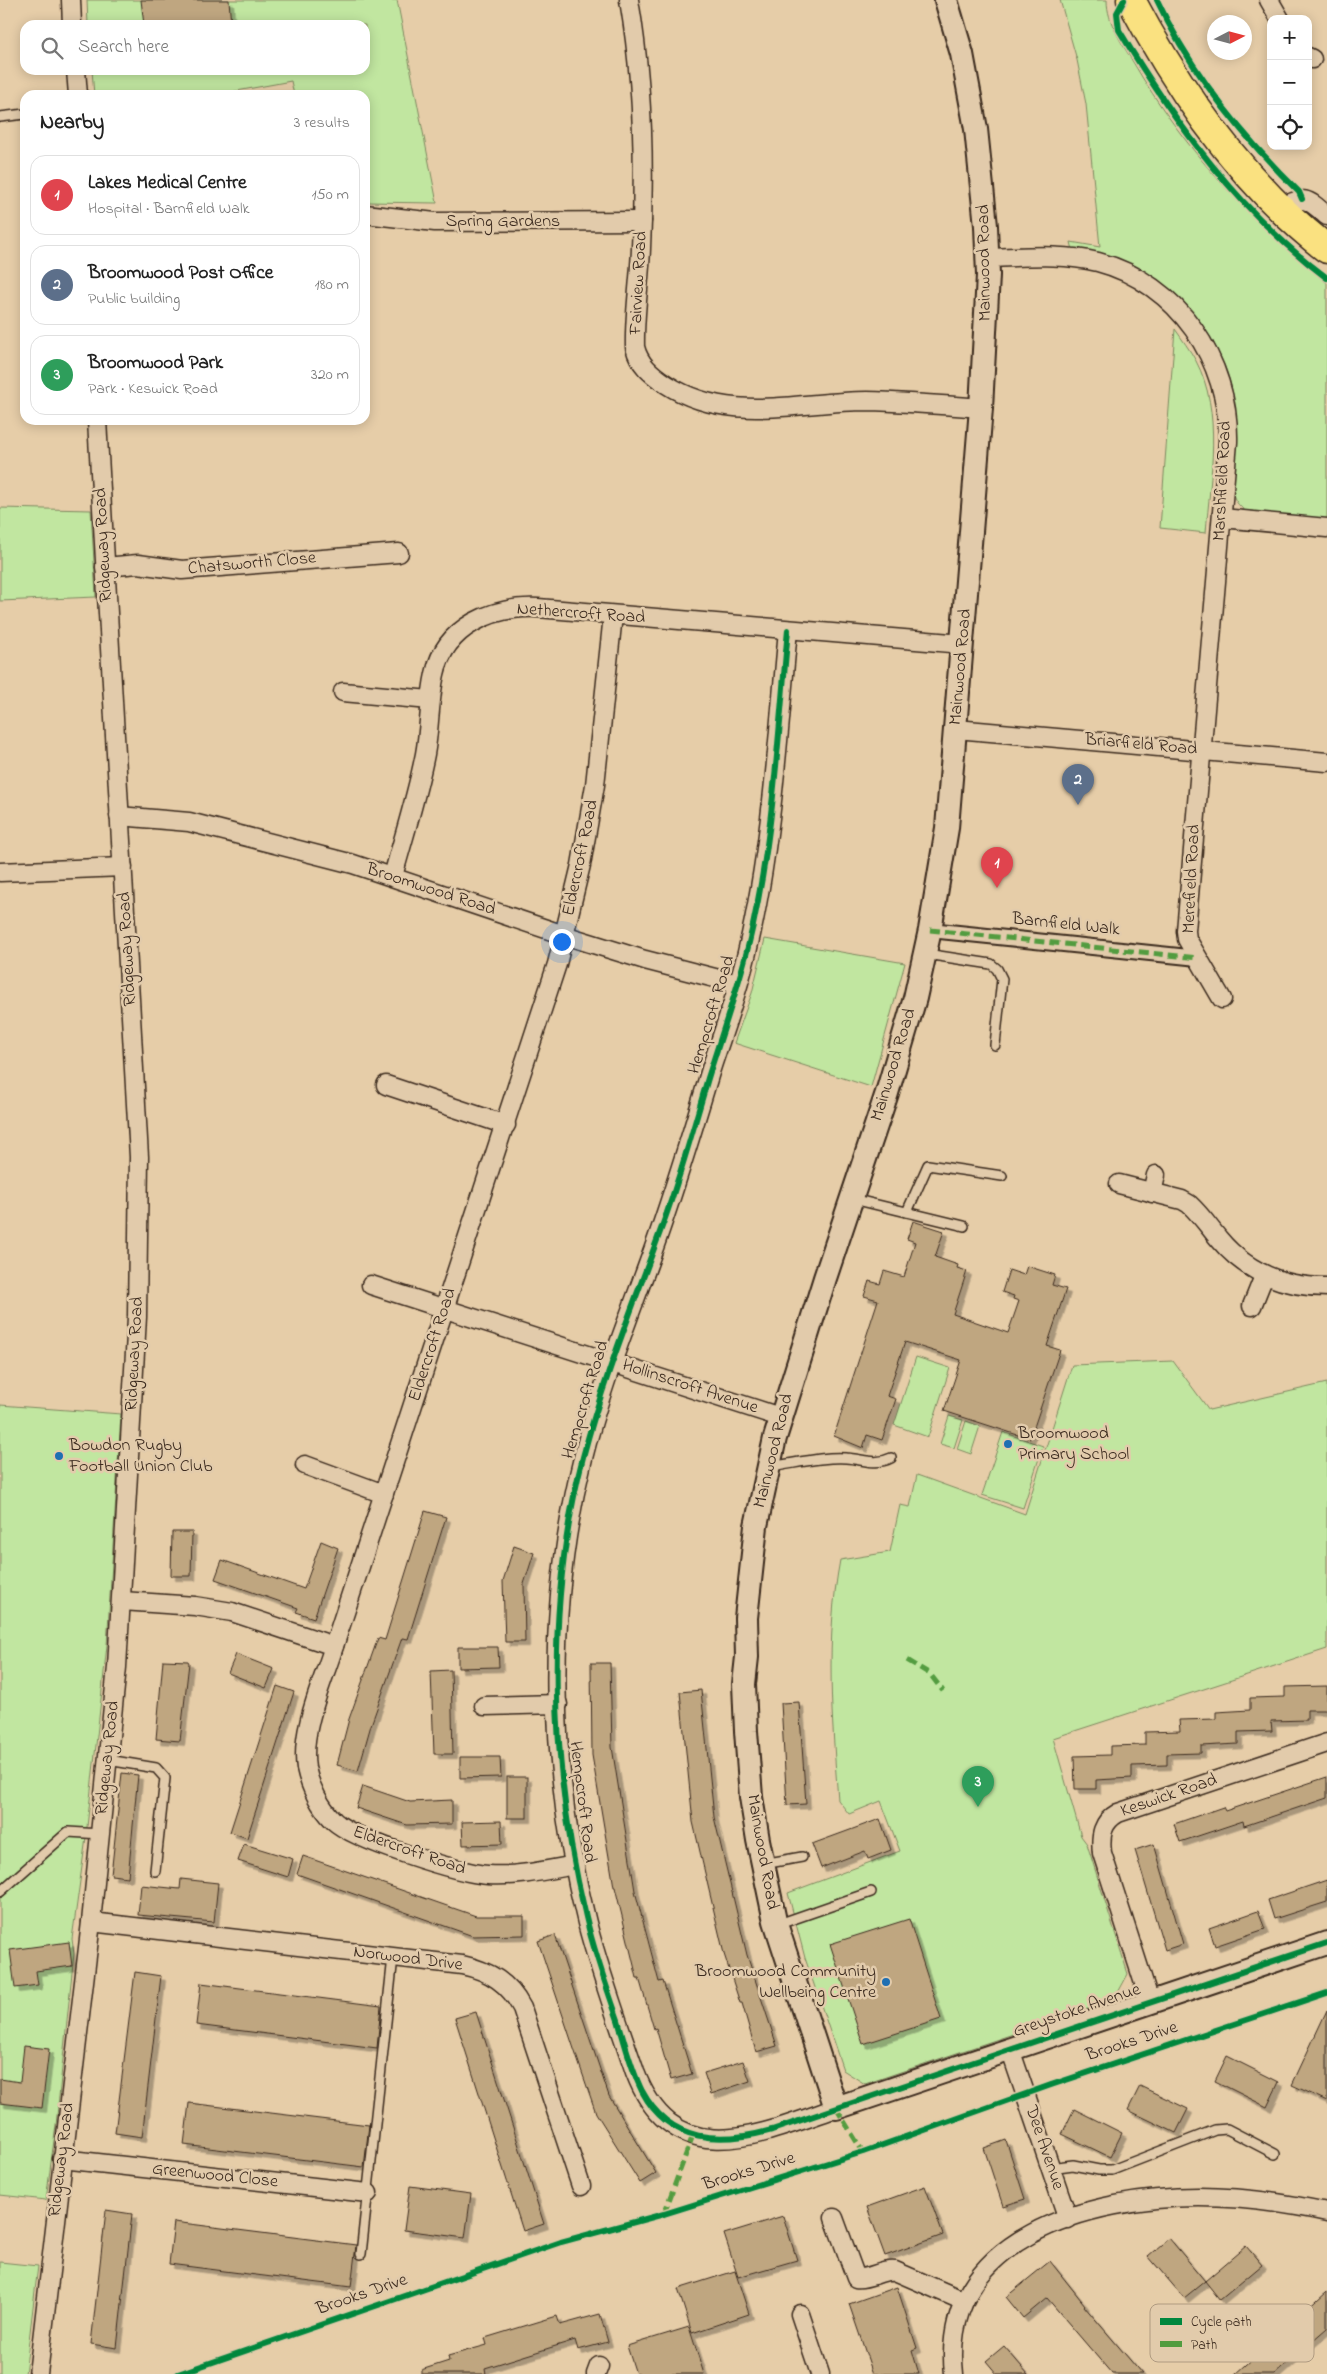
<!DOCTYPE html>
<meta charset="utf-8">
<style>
body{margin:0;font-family:"Indie Flower",sans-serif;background:#f2f2f2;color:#222}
.controls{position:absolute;right:15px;top:15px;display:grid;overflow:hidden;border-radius:10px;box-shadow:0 2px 12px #0003}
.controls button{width:45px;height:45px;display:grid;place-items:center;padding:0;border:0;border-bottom:1px solid #e0e0e0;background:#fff;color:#222;font:25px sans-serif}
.compass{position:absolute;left:1207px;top:15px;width:45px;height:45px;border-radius:50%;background:#fff;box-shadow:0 2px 12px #0003;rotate:84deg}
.you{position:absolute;left:561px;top:941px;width:18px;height:18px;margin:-12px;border:4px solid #fff;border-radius:50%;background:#1a73e8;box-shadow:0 0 0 8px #1a73e833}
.badge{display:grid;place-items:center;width:32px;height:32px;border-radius:50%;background:#db2777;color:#fff;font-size:16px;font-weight:700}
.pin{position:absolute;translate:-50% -41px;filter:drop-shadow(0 1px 2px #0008)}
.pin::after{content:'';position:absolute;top:26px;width:18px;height:15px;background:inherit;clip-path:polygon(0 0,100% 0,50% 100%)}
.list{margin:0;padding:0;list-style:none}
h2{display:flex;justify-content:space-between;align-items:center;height:65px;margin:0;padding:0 20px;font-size:21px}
h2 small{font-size:16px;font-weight:400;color:#767676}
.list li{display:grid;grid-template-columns:32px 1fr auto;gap:15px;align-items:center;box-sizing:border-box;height:80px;margin:0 10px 10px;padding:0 10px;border:1px solid #e0e0e0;border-radius:15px}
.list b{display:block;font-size:19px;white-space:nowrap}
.list p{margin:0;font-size:16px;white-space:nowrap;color:#767676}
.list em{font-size:16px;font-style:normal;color:#767676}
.icon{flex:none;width:28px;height:28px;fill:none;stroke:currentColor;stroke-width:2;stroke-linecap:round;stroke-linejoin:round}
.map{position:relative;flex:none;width:1327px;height:2374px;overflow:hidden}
.search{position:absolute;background:#fff;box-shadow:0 2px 12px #0003;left:20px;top:20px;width:350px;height:55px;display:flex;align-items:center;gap:12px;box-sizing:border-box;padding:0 18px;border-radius:15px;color:#767676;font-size:19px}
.panel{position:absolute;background:#fff;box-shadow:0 2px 12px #0003;left:20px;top:90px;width:350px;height:335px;border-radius:15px}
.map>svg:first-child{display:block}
.green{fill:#c1e6a0;stroke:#7e885f}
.building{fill:#bfa680;stroke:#3b2a1e;filter:url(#shadow)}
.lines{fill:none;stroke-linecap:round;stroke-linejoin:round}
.service-casing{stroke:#3b2a1e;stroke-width:12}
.pedestrian-casing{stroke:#3b2a1e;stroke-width:18}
.minor-casing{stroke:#3b2a1e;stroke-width:21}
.tertiary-casing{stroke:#3b2a1e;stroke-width:26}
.trunk-casing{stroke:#3b2a1e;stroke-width:31}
.service{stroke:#e2cbab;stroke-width:9}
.pedestrian{stroke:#e2cbab;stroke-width:14}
.minor{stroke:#e2cbab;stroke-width:18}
.tertiary{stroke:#e2cbab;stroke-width:22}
.trunk{stroke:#fae180;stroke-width:28}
.quiet{stroke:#529c3f;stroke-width:5;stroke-dasharray:10 5;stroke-linecap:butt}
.cycleway-casing{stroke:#e2cbab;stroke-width:9}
.cycleway{stroke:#00873e;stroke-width:6}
.poi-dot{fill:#1f6fb2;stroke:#e2cbab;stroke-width:2}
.labels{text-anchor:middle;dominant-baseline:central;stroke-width:5;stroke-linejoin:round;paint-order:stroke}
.street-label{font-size:18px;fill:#3b2a1e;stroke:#e2cbab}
.poi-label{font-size:18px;fill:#3b2a1e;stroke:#e2cbab;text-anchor:start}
.key{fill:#e2cbab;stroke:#b09b81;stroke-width:1}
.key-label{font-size:14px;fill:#3b2a1e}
</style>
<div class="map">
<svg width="1327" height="2374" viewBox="0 0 1327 2374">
<defs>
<filter id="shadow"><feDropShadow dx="4.5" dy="4.5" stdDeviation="0" flood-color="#0004"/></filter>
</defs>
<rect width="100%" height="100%" fill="#e6cda8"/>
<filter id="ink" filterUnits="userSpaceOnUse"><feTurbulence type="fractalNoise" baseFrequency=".02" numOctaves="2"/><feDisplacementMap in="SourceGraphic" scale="10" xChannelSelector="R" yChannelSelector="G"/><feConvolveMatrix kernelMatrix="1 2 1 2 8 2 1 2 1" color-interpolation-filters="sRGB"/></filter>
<g filter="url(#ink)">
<!-- green -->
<g class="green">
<polygon points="87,0 397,0 437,203 365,202 365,95 294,95 291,81 215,95 94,95 92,70 365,70 365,25 88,25"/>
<path d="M1060 0H1107C1107 23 1122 43 1133 62 1183 148 1250 221 1327 283V520L1247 512C1241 508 1235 502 1233 494 1230 481 1234 469 1235 456 1237 436 1236 415 1233 395 1226 355 1198 311 1166 287 1140 268 1103 260 1073 250L1071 242 1100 247 1086 104 1077 60Z"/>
<path d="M1175 329C1182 339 1190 350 1196 361 1223 412 1210 477 1206 533L1160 528Z"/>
<polygon points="0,508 91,510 96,597 0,601"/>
<polygon points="765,939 905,963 871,1087 734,1043 752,993"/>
<polygon points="916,1357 950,1368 928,1437 894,1425"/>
<path d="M1173 1361 1209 1410 1327 1383V1649L1053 1738 1081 1836 1087 1844 1128 1974 1114 2000 865 2084 843 2070 805 1958 788 1893 900 1851 881 1801 849 1814 838 1800C832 1720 825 1640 840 1560L890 1552 900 1505 910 1507 917 1475 1025 1514 1072 1365Z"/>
<polygon points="0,1405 121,1414 107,1645 85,1845 72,1939 74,1954 56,2125 46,2200 0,2195"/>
<polygon points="949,1416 963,1420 954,1448 940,1444"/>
<polygon points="966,1421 980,1426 971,1454 957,1449"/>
<polygon points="1003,1432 1043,1446 1023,1508 982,1495"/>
<polygon points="0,2262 38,2266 25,2374 0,2374"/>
</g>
<!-- building -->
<g class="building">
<polygon points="141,0 229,0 231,25 144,25"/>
<polygon points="913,1221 944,1231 935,1257 958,1265 957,1268 967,1271 953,1314 1008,1333 1019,1301 1013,1299 1014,1296 1002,1292 1009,1270 1024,1275 1027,1266 1055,1275 1052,1285 1066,1289 1047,1346 1060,1350 1030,1439 944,1411 961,1360 905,1342 887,1396 896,1399 882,1440 867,1435 863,1448 834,1436 878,1300 864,1296 869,1281 880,1284 884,1271 904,1277 915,1242 907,1239"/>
<polygon points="425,1511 446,1517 408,1639 402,1638 371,1725 358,1771 337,1765 349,1719 378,1638 385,1640"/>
<polygon points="172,1532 192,1532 191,1576 171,1576"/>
<polygon points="321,1541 338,1548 314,1618 296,1612 298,1608 215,1579 222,1560 304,1589"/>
<polygon points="514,1546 534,1553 524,1584 525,1642 505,1642 503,1581"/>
<polygon points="458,1647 498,1647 499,1667 458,1668"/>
<polygon points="236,1654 274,1669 266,1688 228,1673"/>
<polygon points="163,1660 188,1661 189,1663 180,1741 156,1739"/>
<polygon points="591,1663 610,1663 612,1747 635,1891 659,1982 663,1981 692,2074 671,2080 656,2028 654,2029 639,1978 637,1978 615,1887 614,1887 592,1755"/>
<polygon points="451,1670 453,1754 434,1754 431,1671"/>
<polygon points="277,1686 294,1692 247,1838 230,1832"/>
<polygon points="1327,1686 1327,1710 1307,1710 1307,1720 1271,1721 1272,1731 1238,1732 1238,1744 1201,1746 1201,1753 1167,1754 1167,1765 1132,1766 1132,1778 1096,1780 1096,1789 1075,1789 1074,1756 1110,1755 1110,1746 1145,1745 1145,1732 1180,1731 1179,1720 1216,1719 1216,1712 1250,1710 1250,1698 1285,1697 1285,1687"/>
<polygon points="701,1690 714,1817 747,1955 777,2046 756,2052 742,2003 740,2003 724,1954 693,1822 680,1692"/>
<polygon points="799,1702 806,1804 787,1805 781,1703"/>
<polygon points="460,1757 500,1757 501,1777 460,1778"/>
<polygon points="122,1773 138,1775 128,1877 111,1875"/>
<rect x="507" y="1777" width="20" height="41"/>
<polygon points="1327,1777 1327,1798 1244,1826 1243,1821 1180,1842 1174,1824 1223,1807 1225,1811"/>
<polygon points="363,1786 410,1802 452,1800 452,1824 407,1825 356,1808"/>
<polygon points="880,1819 891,1850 868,1859 865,1851 821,1868 812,1844"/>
<polygon points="501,1821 502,1844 463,1845 462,1822"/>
<polygon points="244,1844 293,1859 288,1877 238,1861"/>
<polygon points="1154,1844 1183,1944 1165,1950 1135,1850"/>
<polygon points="303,1856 476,1916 524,1916 524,1935 473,1936 297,1874"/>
<polygon points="181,1879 218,1883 214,1922 138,1915 141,1885 180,1889"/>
<polygon points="1327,1880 1327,1902 1274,1919 1268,1900"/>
<polygon points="1258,1911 1265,1929 1215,1946 1209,1928"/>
<polygon points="909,1919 941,2019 863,2044 830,1944"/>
<polygon points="555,1935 609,2096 656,2173 640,2183 596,2113 574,2049 538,1941"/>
<polygon points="69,1942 72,1966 36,1971 38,1985 15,1988 10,1950"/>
<polygon points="135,1972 161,1976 142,2137 115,2133"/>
<polygon points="201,1983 381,2006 377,2048 196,2025"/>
<polygon points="1327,2010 1327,2101 1292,2085"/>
<polygon points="476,2012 544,2224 523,2231 455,2018"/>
<polygon points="24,2046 49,2049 42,2108 0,2103 0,2079 20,2082"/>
<polygon points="1227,2056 1279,2082 1267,2107 1215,2081"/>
<polygon points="743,2061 750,2081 711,2094 704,2073"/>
<polygon points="1140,2086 1188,2109 1176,2133 1128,2110"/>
<polygon points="189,2103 369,2125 364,2167 184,2145"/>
<polygon points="1074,2109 1122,2133 1110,2157 1062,2134"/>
<polygon points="1006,2140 1025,2199 1003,2206 984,2148"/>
<polygon points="410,2186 471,2194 465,2238 404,2230"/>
<polygon points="925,2186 943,2235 885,2256 867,2207"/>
<polygon points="106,2210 132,2214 117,2348 91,2344"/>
<polygon points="783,2216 797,2260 738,2277 724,2234"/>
<polygon points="174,2222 356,2245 351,2287 169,2264"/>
<polygon points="1169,2238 1205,2281 1184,2298 1148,2256"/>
<polygon points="1246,2246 1262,2265 1220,2300 1205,2281"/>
<polygon points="1050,2261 1085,2305 1084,2306 1142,2374 1112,2374 1047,2298 1023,2318 1006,2297"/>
<polygon points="735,2271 749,2314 692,2333 678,2289"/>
<polygon points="897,2287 917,2348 912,2350 919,2374 873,2374 849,2304"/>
<polygon points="1327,2292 1327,2328 1274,2374 1236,2374"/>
<polygon points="600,2314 608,2342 578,2350 575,2340 485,2368 486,2374 421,2374 421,2370 449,2361 448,2356 487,2345 485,2338 557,2316 560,2325"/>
<polygon points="689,2327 704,2374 636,2374 627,2346"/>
<polygon points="1004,2346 1028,2374 997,2374 986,2361"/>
</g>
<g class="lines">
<defs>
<g id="service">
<polyline points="0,117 25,114"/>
<polyline points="926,954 991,964 997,969 1002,979 995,1045"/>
<polyline points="853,1199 964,1226"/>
<polyline points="907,1212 928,1165 1002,1176"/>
<path d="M769 1467C793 1464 823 1456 846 1458 863 1459 875 1466 891 1458"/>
<polyline points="108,1760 156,1768 165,1778 155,1871"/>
<polyline points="763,1864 802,1857"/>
<polyline points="0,1892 68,1832 101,1834"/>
<polyline points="776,1925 871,1892"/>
<polyline points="1050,2168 1073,2165 1099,2170 1112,2170 1215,2130 1227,2129 1275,2154"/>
<polyline points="361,2254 393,1957"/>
</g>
<polyline id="pedestrian" points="930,930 1198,958"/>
<g id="minor">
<polyline points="71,0 72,25"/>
<path d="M629 0C643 81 645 165 641 248 640 281 634 314 635 347 639 364 651 374 666 384 729 425 798 401 867 401 905 402 943 405 981 408"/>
<polyline points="1269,0 1280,19"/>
<polyline points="1308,57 1312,59"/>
<polyline points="76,70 78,95"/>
<path d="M1281 209C1303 193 1309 200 1327 216"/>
<polyline points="365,214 435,222 642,221"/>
<path d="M988 258C1024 257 1062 253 1098 262 1178 283 1230 361 1228 442L1186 931 1187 939 1222 999"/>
<polyline points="1222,518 1327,528"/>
<polyline points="105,567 138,564 182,570 399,553"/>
<path d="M788 630C778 736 772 844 748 948 739 989 724 1029 711 1069 691 1136 671 1202 647 1267 624 1330 599 1393 583 1458 545 1608 549 1773 587 1923 600 1973 618 2022 635 2072 674 2175 759 2135 836 2108"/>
<polyline points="343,692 430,700"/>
<polyline points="956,729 1327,762"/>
<polyline points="119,816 189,822 353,864 564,935 645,960 738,984"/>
<polyline points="0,872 123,867"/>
<path d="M393 876C404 836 417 795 425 754 430 727 429 700 435 674 445 626 494 606 538 608L963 644"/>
<polyline points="386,1085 506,1125"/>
<path d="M1119 1184 1182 1200 1189 1204C1201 1215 1209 1227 1219 1239 1247 1273 1284 1287 1327 1287"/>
<polyline points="1152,1193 1156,1175"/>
<polyline points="371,1285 780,1417"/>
<polyline points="1252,1306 1264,1276"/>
<polyline points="305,1465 384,1494"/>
<polyline points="122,1601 195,1606 232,1612 334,1646"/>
<polyline points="484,1706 558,1704"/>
<path d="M575 1865C547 1870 516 1877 488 1875 458 1873 354 1840 334 1821 320 1807 310 1787 306 1768 300 1730 323 1682 334 1646L557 964 581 865 595 785 613 615"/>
<path d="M91 1922 462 1965C490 1971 509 1983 522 2008L581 2186"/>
<path d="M1150 2002 1102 1853C1100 1835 1102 1822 1118 1813L1327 1743"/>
<polyline points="1010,2049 1068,2219"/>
<polyline points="62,2159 368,2193"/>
<path d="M834 2218 856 2278C869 2280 882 2269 895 2271L964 2301"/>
<polyline points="800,2314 820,2374"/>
<polyline points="38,2374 91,1922 117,1667 137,1317 139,1157 97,420"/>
<polyline points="596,2374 599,2366"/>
<path d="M954 2374C939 2237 1092 2197 1199 2197 1243 2197 1285 2203 1327 2212"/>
</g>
<polyline id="tertiary" points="946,0 962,54 976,129 986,226 988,275 981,408 947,828 930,930 915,998 887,1093 825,1278 775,1438 756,1526 746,1618 747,1657 744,1684 746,1731 751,1797 758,1840 775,1921 836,2108 1327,1943"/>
<path id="trunk" d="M1131 0C1180 93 1243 184 1327 249"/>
</defs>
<!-- service casing -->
<use href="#service" class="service-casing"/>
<!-- pedestrian casing -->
<use href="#pedestrian" class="pedestrian-casing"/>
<!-- minor casing -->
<use href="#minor" class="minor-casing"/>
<!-- tertiary casing -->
<use href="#tertiary" class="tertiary-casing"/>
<!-- trunk casing -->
<use href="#trunk" class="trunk-casing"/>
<!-- service -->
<use href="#service" class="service"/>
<!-- pedestrian -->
<use href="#pedestrian" class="pedestrian"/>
<!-- minor -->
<use href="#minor" class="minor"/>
<!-- tertiary -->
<use href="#tertiary" class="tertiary"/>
<!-- trunk -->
<use href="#trunk" class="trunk"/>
<!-- quiet -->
<g class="quiet">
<polyline points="930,930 1198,958"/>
<polyline points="907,1660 930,1674 943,1691"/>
<polyline points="836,2108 863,2152"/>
<polyline points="664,2214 693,2135"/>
</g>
<defs>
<g id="cycleway">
<path d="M1124 0 1117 13 1119 30C1175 123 1239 212 1327 278"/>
<path d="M1157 0C1191 73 1242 136 1299 192L1302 199"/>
<path d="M788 630C778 737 773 847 747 951 736 994 721 1036 708 1078 694 1126 681 1174 664 1221 636 1299 604 1376 583 1457 545 1605 550 1769 586 1917 594 1952 606 1986 618 2020 625 2044 631 2069 642 2091 670 2144 721 2144 772 2130L1327 1943"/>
<polyline points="178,2374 561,2242 664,2214 863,2152 1051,2085 1327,1993"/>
</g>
</defs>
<!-- cycleway casing -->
<use href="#cycleway" class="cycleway-casing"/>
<!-- cycleway -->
<use href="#cycleway" class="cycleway"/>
</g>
</g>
<!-- markers -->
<g class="poi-dot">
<circle cx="1008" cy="1444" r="5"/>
<circle cx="59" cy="1456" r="5"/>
<circle cx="886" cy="1982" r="5"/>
</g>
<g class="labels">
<!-- street labels -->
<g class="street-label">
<text x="503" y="222">Spring Gardens</text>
<text transform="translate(985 263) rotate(-91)">Mainwood Road</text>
<text transform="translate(639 283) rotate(-87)">Fairview Road</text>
<text transform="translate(1223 481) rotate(-87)">Marshfield Road</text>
<text transform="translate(104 545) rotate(-93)">Ridgeway Road</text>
<text transform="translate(252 564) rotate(-5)">Chatsworth Close</text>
<text transform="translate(581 614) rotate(4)">Nethercroft Road</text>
<text transform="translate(961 667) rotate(-85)">Mainwood Road</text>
<text transform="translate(1141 745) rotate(5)">Briarfield Road</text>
<text transform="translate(581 858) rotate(-78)">Eldercroft Road</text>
<text transform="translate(1192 879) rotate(-87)">Merefield Road</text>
<text transform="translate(431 890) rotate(18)">Broomwood Road</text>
<text transform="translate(1066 925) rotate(6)">Barnfield Walk</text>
<text transform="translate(128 949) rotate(-93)">Ridgeway Road</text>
<text transform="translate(712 1015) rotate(-73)">Hempcroft Road</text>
<text transform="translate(894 1065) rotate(-73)">Mainwood Road</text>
<text transform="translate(433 1345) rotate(-72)">Eldercroft Road</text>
<text transform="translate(135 1354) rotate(-87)">Ridgeway Road</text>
<text transform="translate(690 1387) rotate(18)">Hollinscroft Avenue</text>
<text transform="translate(586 1400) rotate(-73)">Hempcroft Road</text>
<text transform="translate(774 1451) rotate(-76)">Mainwood Road</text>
<text transform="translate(108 1758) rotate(-84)">Ridgeway Road</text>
<text transform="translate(1169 1796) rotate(-19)">Keswick Road</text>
<text transform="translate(582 1802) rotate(83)">Hempcroft Road</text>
<text transform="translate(409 1851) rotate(19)">Eldercroft Road</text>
<text transform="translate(762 1852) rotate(80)">Mainwood Road</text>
<text transform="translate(408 1959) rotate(7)">Norwood Drive</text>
<text transform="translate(1077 2011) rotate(-19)">Greystoke Avenue</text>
<text transform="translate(1132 2042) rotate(-18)">Brooks Drive</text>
<text transform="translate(1044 2148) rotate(71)">Dee Avenue</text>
<text transform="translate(62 2160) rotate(-83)">Ridgeway Road</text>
<text transform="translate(749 2172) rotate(-17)">Brooks Drive</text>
<text transform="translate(215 2176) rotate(6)">Greenwood Close</text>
<text transform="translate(362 2295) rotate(-19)">Brooks Drive</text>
</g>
<!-- poi labels -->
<g class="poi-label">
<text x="1018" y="1434">Broomwood<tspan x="1018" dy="21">Primary School</tspan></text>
<text x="69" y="1446">Bowdon Rugby<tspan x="69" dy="21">Football Union Club</tspan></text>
<text x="876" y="1972" text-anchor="end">Broomwood Community<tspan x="876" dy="21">Wellbeing Centre</tspan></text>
</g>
</g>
<!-- legend -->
<rect x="1150" y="2304" width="164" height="58" rx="8" class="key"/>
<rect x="1160" y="2318" width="22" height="7" fill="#00873e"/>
<rect x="1160" y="2341" width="22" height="6" fill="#529c3f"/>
<g class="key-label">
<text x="1191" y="2326">Cycle path</text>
<text x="1191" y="2349">Path</text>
</g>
</svg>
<div class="controls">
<button>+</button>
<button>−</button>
<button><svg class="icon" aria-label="locate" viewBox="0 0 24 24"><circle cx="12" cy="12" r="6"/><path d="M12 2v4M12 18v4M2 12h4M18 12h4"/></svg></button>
</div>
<svg class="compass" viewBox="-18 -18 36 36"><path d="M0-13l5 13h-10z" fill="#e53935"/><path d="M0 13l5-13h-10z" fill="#767676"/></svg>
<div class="you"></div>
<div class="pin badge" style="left:997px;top:888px;background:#e0444e">1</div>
<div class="pin badge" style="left:1078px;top:805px;background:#5c6f8a">2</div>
<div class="pin badge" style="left:978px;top:1807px;background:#2e9e5b">3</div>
<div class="search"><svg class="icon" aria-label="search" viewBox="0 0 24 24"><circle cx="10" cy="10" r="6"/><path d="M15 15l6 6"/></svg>Search here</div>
<section class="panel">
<h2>Nearby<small>3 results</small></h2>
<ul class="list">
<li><span class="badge" style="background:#e0444e">1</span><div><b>Lakes Medical Centre</b><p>Hospital · Barnfield Walk</p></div><em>150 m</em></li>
<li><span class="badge" style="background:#5c6f8a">2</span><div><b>Broomwood Post Office</b><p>Public building</p></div><em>180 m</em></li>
<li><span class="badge" style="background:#2e9e5b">3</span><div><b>Broomwood Park</b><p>Park · Keswick Road</p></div><em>320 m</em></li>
</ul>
</section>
</div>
